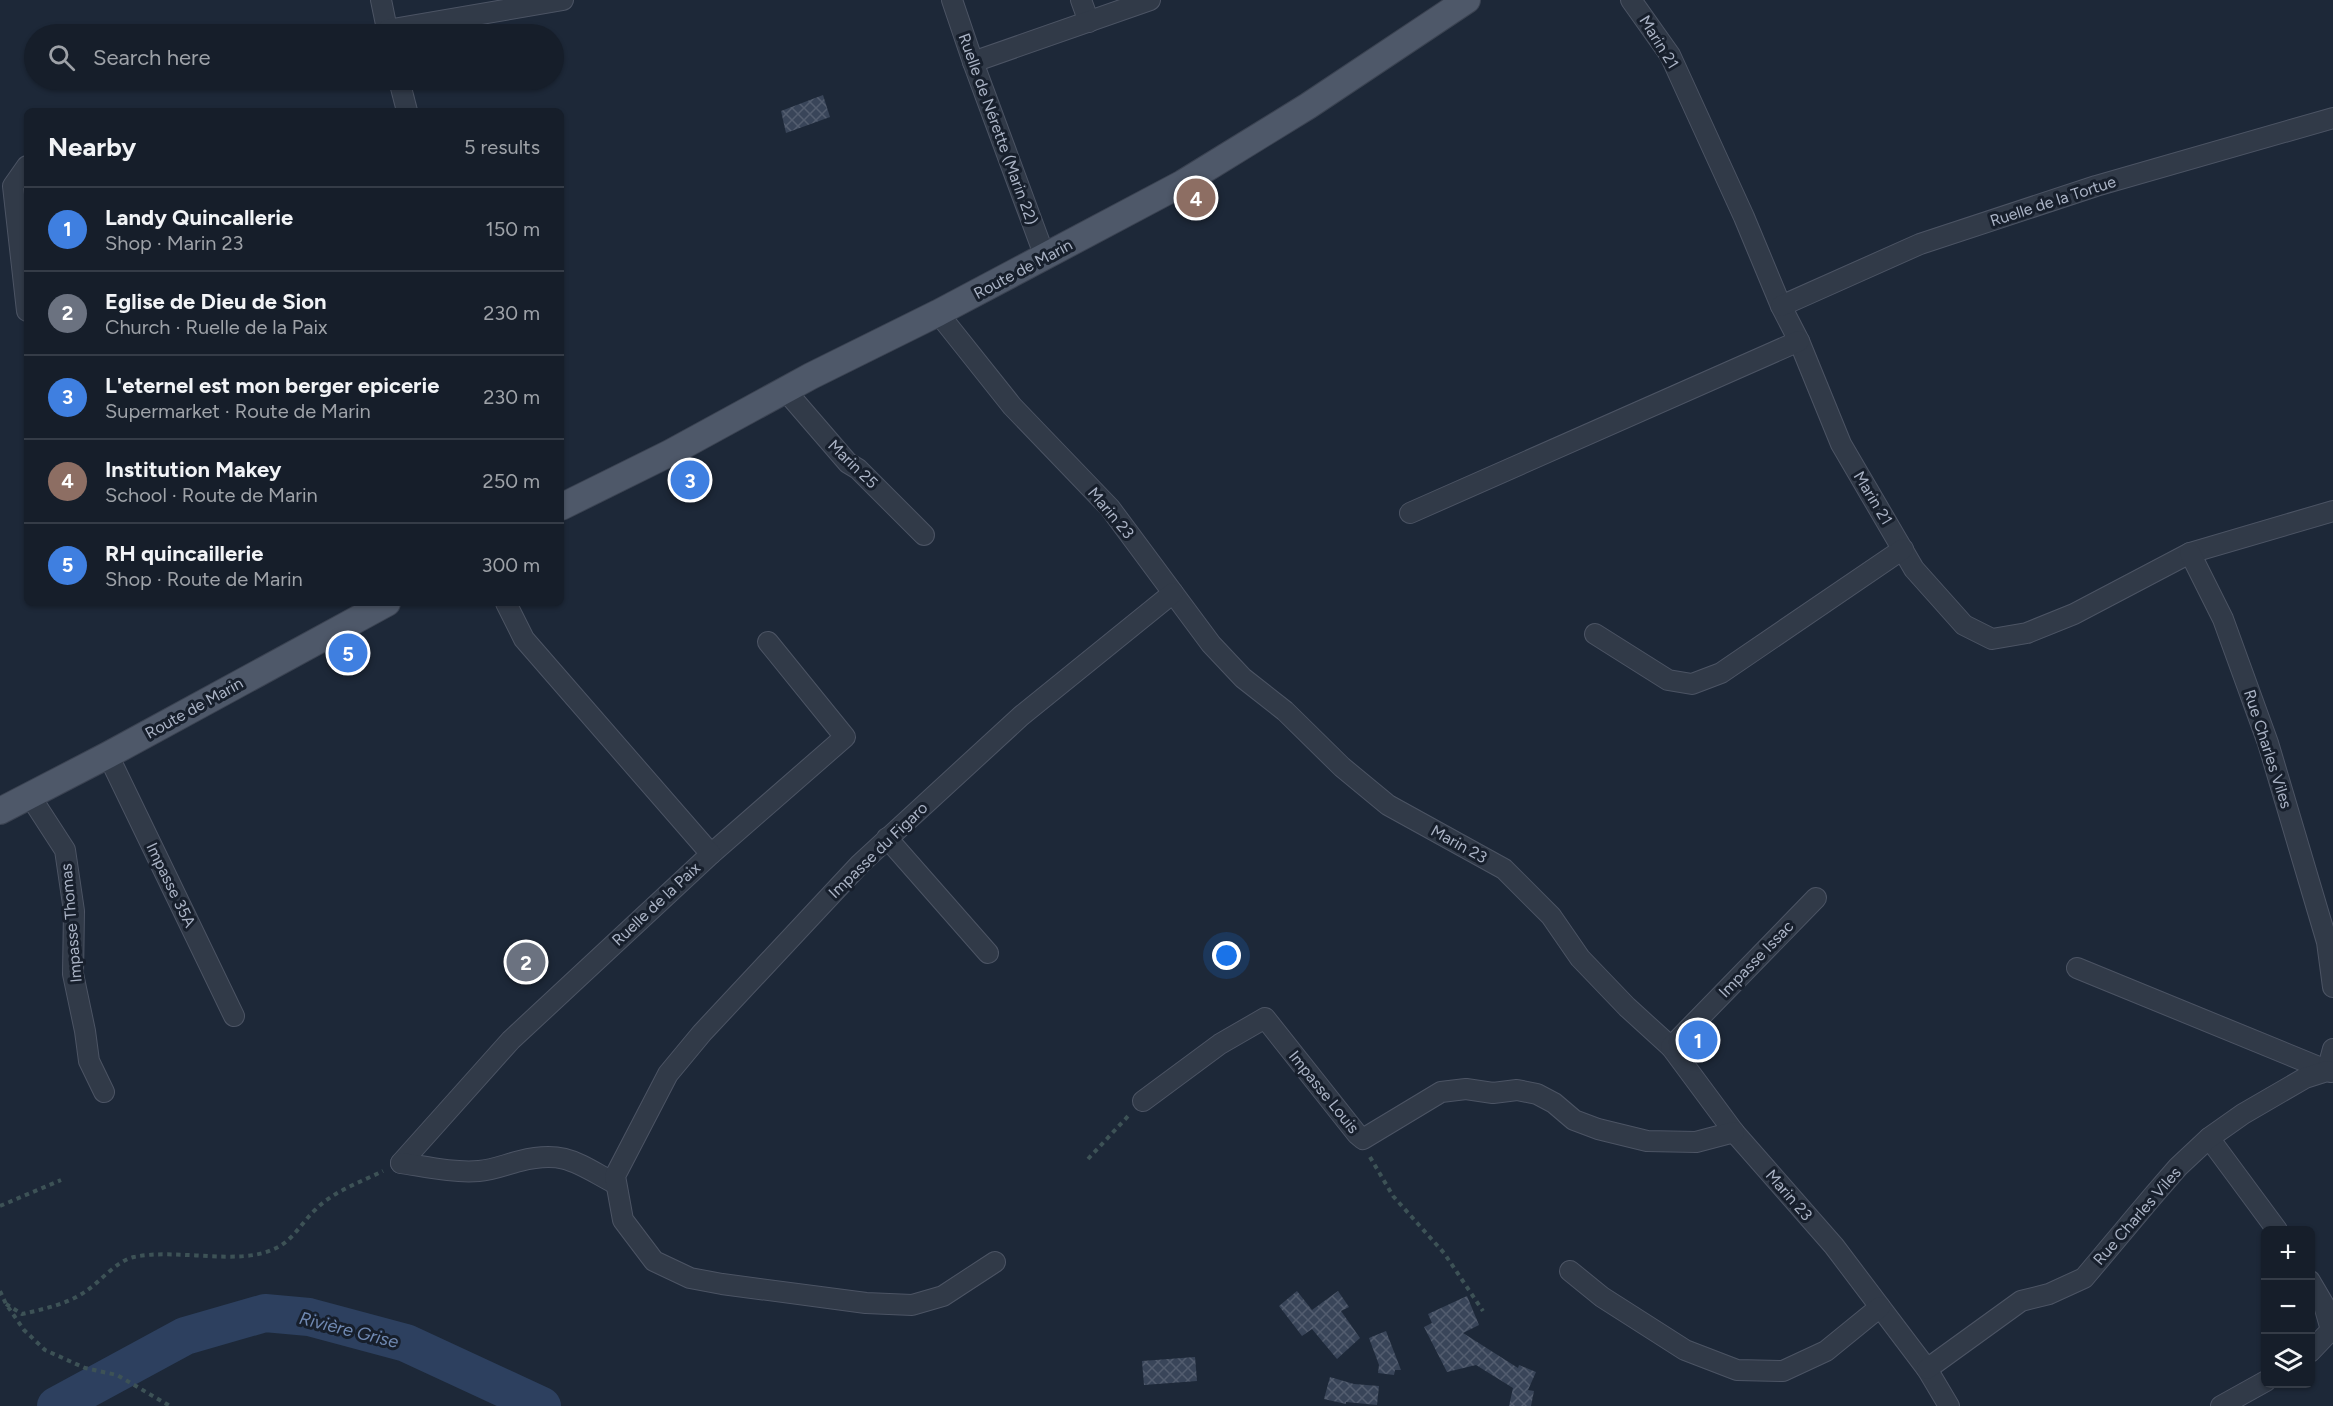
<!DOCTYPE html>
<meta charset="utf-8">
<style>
body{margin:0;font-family:Figtree,sans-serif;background:#232b36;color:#f1f3f6}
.controls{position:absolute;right:18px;bottom:18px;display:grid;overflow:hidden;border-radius:9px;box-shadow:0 2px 4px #0004}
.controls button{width:54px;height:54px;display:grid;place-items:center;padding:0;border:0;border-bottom:2px solid #353c47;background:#161e2a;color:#f1f3f6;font:30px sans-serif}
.you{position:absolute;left:1227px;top:956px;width:21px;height:21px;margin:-15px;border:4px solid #fff;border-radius:50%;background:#1a73e8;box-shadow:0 0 0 9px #1a73e833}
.badge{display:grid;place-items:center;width:39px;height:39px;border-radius:50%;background:#0b8043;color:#fff;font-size:20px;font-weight:700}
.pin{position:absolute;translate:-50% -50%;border:3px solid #fff;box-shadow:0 2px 6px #0006}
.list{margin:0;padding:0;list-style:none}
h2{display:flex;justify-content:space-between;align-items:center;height:78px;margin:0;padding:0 24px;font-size:26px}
h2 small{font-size:20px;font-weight:400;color:#9ea2a8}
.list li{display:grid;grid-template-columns:39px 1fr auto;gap:18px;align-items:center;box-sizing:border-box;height:84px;padding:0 24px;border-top:2px solid #353c47}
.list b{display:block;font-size:22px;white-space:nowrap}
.list p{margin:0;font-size:20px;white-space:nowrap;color:#9ea2a8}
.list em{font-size:20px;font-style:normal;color:#9ea2a8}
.icon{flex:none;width:33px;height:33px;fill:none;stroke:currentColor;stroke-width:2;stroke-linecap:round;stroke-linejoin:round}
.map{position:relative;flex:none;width:2333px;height:1406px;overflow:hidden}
.search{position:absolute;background:#161e2a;box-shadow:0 2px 4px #0004;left:24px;top:24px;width:540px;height:66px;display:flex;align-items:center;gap:15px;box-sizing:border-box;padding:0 21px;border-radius:33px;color:#9ea2a8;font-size:22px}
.panel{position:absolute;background:#161e2a;box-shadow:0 2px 4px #0004;left:24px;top:108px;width:540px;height:498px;border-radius:9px}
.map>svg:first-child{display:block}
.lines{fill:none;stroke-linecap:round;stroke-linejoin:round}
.river{stroke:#2d405f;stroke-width:38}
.building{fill:url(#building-cross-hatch)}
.minor-casing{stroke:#4c5464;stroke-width:22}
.major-casing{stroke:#3b4352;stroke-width:28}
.path{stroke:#3d5256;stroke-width:4;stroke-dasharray:4.5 4.5;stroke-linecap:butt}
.minor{stroke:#313a48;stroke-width:20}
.major{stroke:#4e5869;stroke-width:26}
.labels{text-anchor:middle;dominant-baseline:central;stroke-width:6;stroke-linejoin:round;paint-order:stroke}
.street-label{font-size:16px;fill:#abb4c6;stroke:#171f2c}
.water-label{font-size:18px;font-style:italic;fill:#7089b2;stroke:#171f2c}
</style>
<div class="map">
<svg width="2333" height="1406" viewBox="0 0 2333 1406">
<defs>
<pattern id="building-cross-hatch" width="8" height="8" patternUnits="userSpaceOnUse" patternTransform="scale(1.5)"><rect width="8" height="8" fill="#394559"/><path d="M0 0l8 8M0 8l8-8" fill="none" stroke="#535d6f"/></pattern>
</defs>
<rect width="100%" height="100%" fill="#1d2838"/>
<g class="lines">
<!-- river -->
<polyline class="river" points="56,1406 185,1336 265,1313 309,1317 406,1343 542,1406"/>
</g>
<!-- building -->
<g class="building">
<polygon points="823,95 830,117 786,133 781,111"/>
<polygon points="1297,1291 1312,1310 1338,1291 1349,1307 1341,1311 1360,1338 1337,1359 1312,1329 1302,1336 1279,1306"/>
<polygon points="1467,1296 1479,1325 1463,1333 1518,1368 1519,1365 1536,1372 1528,1390 1534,1391 1531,1406 1509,1406 1513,1388 1476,1365 1447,1372 1424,1327 1432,1323 1428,1314"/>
<polygon points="1386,1331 1401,1370 1395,1370 1394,1375 1378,1373 1379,1365 1369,1338"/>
<polygon points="1195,1357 1197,1381 1144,1385 1142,1361"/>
<polygon points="1330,1377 1354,1384 1379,1386 1377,1405 1346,1402 1346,1404 1324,1399"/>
</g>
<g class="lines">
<defs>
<g id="minor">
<polyline points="381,0 388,34"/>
<polyline points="952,0 973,62 1045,257"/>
<polyline points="1081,0 1089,22"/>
<polyline points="1631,0 1670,55 1744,217 1781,306 1799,341 1841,444 1914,569 1964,625 1992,639 2027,633 2074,614 2190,553 2333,511"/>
<polyline points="387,30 563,0"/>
<polyline points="973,62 1150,0"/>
<polyline points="399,80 407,111"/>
<polyline points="27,166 13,186 27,311"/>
<polyline points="1781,306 1920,244 2096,186 2333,118"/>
<polyline points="938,313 1012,406 1110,508 1211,644 1243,678 1285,711 1342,767 1388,805 1504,869 1551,916 1580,958 1627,1007 1671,1047 1734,1132 1834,1246 1927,1369 1949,1406"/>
<polyline points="785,390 848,463 858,469 924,535"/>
<polyline points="1410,513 1799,341"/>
<polyline points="2190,553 2223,619 2268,743 2327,942 2333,987"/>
<polyline points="1595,634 1668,680 1692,684 1721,673 1903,549"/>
<polyline points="108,755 234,1016"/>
<polyline points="30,796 65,850 74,911 73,974 85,1031 89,1061 104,1092"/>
<polyline points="887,838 988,953"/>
<polyline points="711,854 845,737 768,642"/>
<polyline points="2077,968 2331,1072"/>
<polyline points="1671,1047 1816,898"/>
<polyline points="2327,1071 2333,1049"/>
<polyline points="1143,1101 1220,1044 1265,1018 1357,1134 1363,1139 1441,1092 1466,1089 1493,1093 1517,1090 1537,1094 1554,1103 1574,1120 1598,1129 1647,1141 1696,1142 1734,1132"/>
<polyline points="2209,1138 2277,1230"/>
<polyline points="401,1163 511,1040 711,854 524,639 506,603"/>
<path d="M401 1163C427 1167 454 1173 479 1171 493 1170 507 1164 520 1161 564 1150 577 1163 614 1183"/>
<polyline points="995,1262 943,1296 912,1305 866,1303 722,1284 690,1278 654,1261 623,1220 615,1176 668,1074 702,1033 860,864 1021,716 1173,593"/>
<polyline points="1570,1271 1602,1297 1685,1350 1737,1370 1783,1371 1826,1351 1880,1307"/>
<polyline points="2310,1281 2324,1305 2331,1330 2310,1352"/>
<polyline points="1927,1369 2021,1301 2049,1294 2084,1278 2152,1197 2178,1167 2209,1138 2243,1114 2305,1078 2327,1071"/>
<polyline points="2221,1406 2266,1381"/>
</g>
<g id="major">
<polyline points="561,507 670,453 811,376 938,313 1183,183 1308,106 1467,0"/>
<polyline points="0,811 108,755 387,603"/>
</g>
</defs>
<!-- minor casing -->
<use href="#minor" class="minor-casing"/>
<!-- major casing -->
<use href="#major" class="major-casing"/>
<!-- path -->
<g class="path">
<polyline points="1370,1157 1393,1196 1444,1253 1483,1311"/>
<polyline points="1088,1159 1130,1114"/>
<polyline points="0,1206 61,1180"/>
<polyline points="0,1291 6,1304 24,1330 45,1350 85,1368 117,1375 170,1406"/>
<path d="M6 1304 22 1314C44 1309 68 1304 86 1291 101 1281 116 1261 134 1257 176 1248 239 1266 274 1249 293 1241 301 1223 316 1209 334 1191 361 1182 383 1171"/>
</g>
<!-- minor -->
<use href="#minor" class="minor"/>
<!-- major -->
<use href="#major" class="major"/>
</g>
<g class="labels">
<!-- street labels -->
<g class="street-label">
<text transform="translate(1659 42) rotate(58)">Marin 21</text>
<text transform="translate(998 129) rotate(70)">Ruelle de Nérette (Marin 22)</text>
<text transform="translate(2053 201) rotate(-18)">Ruelle de la Tortue</text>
<text transform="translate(1023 269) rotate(-28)">Route de Marin</text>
<text transform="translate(853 464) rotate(44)">Marin 25</text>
<text transform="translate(1873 498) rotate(59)">Marin 21</text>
<text transform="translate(1111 513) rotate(50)">Marin 23</text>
<text transform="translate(194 708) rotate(-29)">Route de Marin</text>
<text transform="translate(2268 749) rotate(72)">Rue Charles Viles</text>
<text transform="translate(1459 844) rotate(29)">Marin 23</text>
<text transform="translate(878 850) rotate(-44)">Impasse du Figaro</text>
<text transform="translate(171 885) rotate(64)">Impasse 35A</text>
<text transform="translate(656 904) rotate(-43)">Ruelle de la Paix</text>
<text transform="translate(71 923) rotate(-95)">Impasse Thomas</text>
<text transform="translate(1756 959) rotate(-46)">Impasse Issac</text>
<text transform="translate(1324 1092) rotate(51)">Impasse Louis</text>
<text transform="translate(1789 1195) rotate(49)">Marin 23</text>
<text transform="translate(2137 1216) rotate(-49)">Rue Charles Viles</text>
</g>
<!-- water labels -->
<g class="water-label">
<text transform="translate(349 1330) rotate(14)">Rivière Grise</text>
</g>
</g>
</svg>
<div class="controls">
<button>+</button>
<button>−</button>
<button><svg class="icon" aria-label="layers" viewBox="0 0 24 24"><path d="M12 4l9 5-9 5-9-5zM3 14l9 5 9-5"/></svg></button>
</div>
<div class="you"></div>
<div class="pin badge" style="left:1698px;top:1040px;background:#3f7fe0">1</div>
<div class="pin badge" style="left:526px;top:962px;background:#6b7280">2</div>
<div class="pin badge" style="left:690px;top:480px;background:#3f7fe0">3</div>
<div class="pin badge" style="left:1196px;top:198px;background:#8d6e63">4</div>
<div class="pin badge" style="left:348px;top:653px;background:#3f7fe0">5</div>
<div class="search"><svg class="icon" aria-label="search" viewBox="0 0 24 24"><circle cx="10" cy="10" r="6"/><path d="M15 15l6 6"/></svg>Search here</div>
<section class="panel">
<h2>Nearby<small>5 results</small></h2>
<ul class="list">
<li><span class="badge" style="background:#3f7fe0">1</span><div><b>Landy Quincallerie</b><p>Shop · Marin 23</p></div><em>150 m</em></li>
<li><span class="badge" style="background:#6b7280">2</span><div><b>Eglise de Dieu de Sion</b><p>Church · Ruelle de la Paix</p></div><em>230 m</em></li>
<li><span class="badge" style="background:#3f7fe0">3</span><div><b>L'eternel est mon berger epicerie</b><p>Supermarket · Route de Marin</p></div><em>230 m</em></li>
<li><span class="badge" style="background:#8d6e63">4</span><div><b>Institution Makey</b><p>School · Route de Marin</p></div><em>250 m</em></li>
<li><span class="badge" style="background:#3f7fe0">5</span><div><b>RH quincaillerie</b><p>Shop · Route de Marin</p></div><em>300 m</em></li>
</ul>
</section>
</div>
